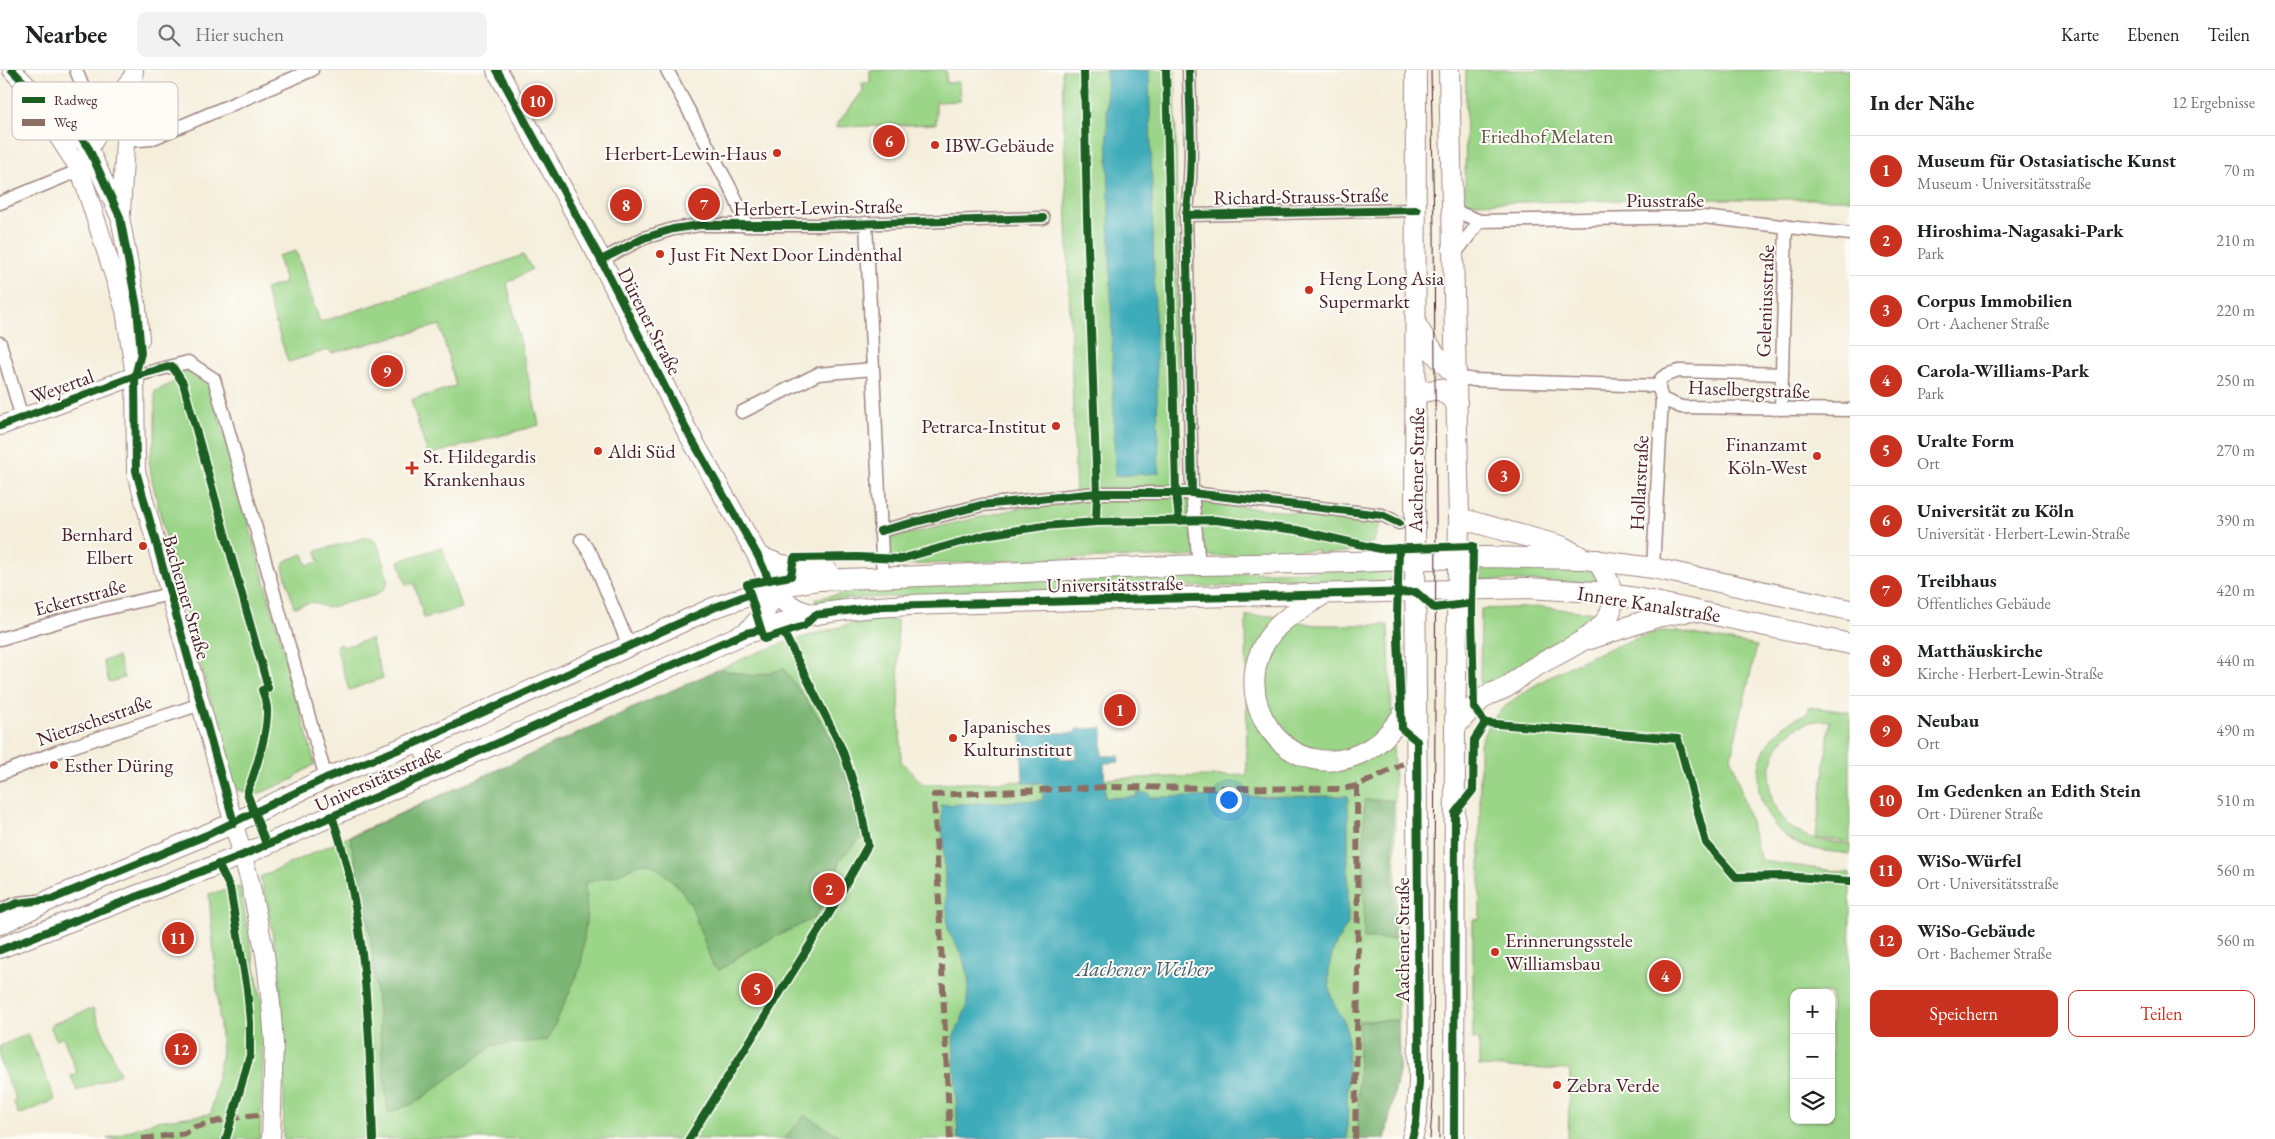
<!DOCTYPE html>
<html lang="de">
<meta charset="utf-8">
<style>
body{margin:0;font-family:"EB Garamond",serif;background:#f2f2f2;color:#202124}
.controls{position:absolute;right:15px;bottom:15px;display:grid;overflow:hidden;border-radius:10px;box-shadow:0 1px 4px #0004}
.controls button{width:45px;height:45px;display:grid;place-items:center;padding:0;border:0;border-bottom:1px solid #e0e0e0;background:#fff;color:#202124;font:25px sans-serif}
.you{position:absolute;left:1228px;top:729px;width:18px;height:18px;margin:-12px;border:4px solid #fff;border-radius:50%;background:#1a73e8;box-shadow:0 0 0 8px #1a73e833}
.badge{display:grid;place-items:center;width:32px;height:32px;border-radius:50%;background:#c8321e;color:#fff;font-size:16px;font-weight:700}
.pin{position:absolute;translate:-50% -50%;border:2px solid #fff;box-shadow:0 1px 5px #0006}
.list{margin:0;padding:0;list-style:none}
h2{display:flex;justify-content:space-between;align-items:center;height:65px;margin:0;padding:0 20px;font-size:21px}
h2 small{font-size:16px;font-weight:400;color:#757577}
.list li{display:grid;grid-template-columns:32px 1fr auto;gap:15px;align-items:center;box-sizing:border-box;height:70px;padding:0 20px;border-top:1px solid #e0e0e0}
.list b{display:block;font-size:19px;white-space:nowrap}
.list p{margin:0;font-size:16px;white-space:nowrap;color:#757577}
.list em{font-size:16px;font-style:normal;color:#757577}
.actions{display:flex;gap:10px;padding:15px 20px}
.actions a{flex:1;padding:11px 0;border:1px solid #c8321e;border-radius:10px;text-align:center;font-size:18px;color:#c8321e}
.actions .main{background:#c8321e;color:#fff}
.icon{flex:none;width:28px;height:28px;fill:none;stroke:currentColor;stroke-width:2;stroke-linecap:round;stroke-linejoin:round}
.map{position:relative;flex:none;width:1850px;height:1069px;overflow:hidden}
header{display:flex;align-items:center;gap:30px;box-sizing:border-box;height:70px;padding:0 25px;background:#fff;border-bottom:1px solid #e0e0e0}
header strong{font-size:24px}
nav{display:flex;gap:28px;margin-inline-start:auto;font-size:18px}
.search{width:350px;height:45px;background:#f2f2f2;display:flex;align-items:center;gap:12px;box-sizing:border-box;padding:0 18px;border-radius:10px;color:#757577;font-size:19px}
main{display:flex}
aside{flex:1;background:#fff}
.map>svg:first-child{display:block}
.green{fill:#9bd588;stroke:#727a5a;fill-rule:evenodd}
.forest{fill:#7cb674;stroke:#636a50}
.water{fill:#3cabb9;stroke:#436572;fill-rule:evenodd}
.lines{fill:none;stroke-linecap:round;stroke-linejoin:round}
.street-casing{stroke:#9f8683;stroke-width:15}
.secondary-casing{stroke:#9f8683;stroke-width:20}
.primary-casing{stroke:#9f8683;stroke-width:22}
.street{stroke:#fff;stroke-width:12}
.secondary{stroke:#fff;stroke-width:18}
.primary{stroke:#fff;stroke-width:20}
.tram{stroke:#4a1f2b;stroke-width:1}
.quiet{stroke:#8d6e63;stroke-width:6;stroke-dasharray:12 6;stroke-linecap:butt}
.cycleway-casing{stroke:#fdfcf7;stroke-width:11}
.cycleway{stroke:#1b5e20;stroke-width:8}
.poi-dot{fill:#c8321e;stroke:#fdfcf7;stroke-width:2}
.labels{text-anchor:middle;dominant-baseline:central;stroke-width:4;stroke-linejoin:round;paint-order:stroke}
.park-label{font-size:20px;fill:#625647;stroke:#fdfcf7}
.poi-label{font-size:20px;fill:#4a1f2b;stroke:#fdfcf7;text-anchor:start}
.street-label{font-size:20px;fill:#4a1f2b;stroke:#fdfcf7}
.water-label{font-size:21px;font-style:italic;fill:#445e6b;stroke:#fdfcf7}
.key{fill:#fdfcf7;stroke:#c7baba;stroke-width:1}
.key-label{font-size:14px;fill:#4a1f2b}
</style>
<header>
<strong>Nearbee</strong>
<div class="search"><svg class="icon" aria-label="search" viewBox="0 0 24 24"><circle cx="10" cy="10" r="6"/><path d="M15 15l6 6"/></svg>Hier suchen</div>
<nav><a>Karte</a><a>Ebenen</a><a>Teilen</a></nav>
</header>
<main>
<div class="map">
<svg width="1850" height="1069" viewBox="0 0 1850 1069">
<rect width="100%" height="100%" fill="#fdfcf7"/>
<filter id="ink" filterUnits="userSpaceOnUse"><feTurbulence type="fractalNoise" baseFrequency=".02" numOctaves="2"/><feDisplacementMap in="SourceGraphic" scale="10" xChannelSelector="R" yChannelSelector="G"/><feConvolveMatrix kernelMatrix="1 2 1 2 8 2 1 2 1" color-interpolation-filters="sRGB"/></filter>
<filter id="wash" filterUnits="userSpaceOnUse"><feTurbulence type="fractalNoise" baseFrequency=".0096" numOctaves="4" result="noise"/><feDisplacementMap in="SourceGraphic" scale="20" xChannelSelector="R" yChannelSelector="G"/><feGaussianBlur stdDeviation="1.12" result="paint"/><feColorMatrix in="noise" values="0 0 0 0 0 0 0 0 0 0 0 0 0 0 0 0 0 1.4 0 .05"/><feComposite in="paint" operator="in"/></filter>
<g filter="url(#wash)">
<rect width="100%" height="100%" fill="#f4eedb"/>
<!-- green -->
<g class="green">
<polygon points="870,0 946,0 946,13 959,12 960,31 936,32 936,54 835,57 863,21 862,13 870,13"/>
<path d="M1062 0H1175L1180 429 1380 453 1373 472 1349 482 1318 484 1317 480 1282 481V485L1042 489 906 495C878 488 879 456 909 464L1019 438 1061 435V432L1076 429Z"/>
<polygon points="1466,0 1850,0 1850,129 1694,129 1465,133"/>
<polygon points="296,181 320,252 460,208 523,185 532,199 507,213 539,355 428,385 411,330 456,316 440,255 332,283 328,280 288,292 265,219 285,213 278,186"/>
<path d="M183 301C197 303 205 309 212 321L315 694 297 705 294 709 255 725 235 719 172 493 152 410 149 391 155 366V321L173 313Z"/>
<path d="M368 467C382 470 384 499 388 512L384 519 376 525 327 538 313 532 294 537 283 497 285 491 303 484 307 495 319 492 316 481Z"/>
<polygon points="442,477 461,538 424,548 414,513 406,515 399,491"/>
<polygon points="1481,498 1592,501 1603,513 1481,510"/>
<polygon points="1391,499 1391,514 1108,518 846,529 816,533 814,531 818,528 868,520 965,510"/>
<polygon points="1542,537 1603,544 1594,555 1513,600 1480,623 1481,539"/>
<path d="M1246 546H1271L1315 555H1388L1394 695 1399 1001 1385 1069H283C286 976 284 898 260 807L749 586 784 573 864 550H897L901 691 923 714 1247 705Z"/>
<path d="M1661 561 1682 562 1757 576 1731 686 1761 791 1850 803V1069H1568L1570 1000 1479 996V969H1473V850L1480 849V674C1484 663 1489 653 1497 644 1530 610 1615 573 1661 561ZM1794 923H1831V1050H1794Z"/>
<polygon points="371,569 383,608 349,620 336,576 341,574 342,577"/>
<polygon points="118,587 124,608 109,612 103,591"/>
<path d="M1809 637 1850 642V772L1816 768 1830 651C1770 643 1746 732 1798 762 1814 771 1832 772 1850 774V784C1830 781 1809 781 1791 770 1759 750 1748 703 1769 672 1779 658 1792 649 1808 643Z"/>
<polygon points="240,817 262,935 263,993 260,1069 107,1069 156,1051 211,1044 222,981 209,824"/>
<polygon points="93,938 120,1004 77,1021 71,1006 77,1003 63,967 56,970 50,955"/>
<polygon points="28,964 55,1030 19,1045 13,1031 16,1029 0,993 0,976"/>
</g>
<!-- forest -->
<g class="forest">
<path d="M719 599 753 606 784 599C797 618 812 636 824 656 844 691 855 729 861 769L840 789 834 817 814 848 745 882 720 900 713 896 691 835 680 818 659 799 648 793 639 794 619 804 585 813 587 842 581 896 548 970 494 975 415 1033 388 1043 370 863 350 767Z"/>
<polygon points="1364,730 1392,730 1393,869 1364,869"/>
<polygon points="1398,950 1399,1001 1385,1069 1358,1069 1359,951"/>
<polygon points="805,1045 844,1069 784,1069"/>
</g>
<!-- water -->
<g class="water">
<polygon points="1106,0 1149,0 1159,403 1115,406"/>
<path d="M1102 658V686H1119V692L1104 693 1105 728 1136 727 1137 723H1149L1150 727 1348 726V854C1330 878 1323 906 1334 934 1338 942 1347 953 1347 961 1349 997 1347 1033 1347 1069H958L953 968 966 939 969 912 962 885 948 861 941 735 1043 730V713H1023L1021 660H1039L1040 663H1076V659ZM1059 674H1077V688L1060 689Z"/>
</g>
</g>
<g filter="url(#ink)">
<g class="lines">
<defs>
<g id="street">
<polyline points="76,0 87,28 105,49"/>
<polyline points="667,0 733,123 747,156"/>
<path d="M1189 0C1190 48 1194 98 1186 145L1192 423 1199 495"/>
<polyline points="53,43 76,36 87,28"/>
<polyline points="125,71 151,69 312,0"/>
<polyline points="0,133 80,100"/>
<polyline points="1452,140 1480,151 1703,147 1850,164"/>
<polyline points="1186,145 1417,140"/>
<polyline points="866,153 883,507"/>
<polyline points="1454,185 1480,151"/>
<polyline points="601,190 644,168 673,159 700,155 819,155 1043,148"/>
<polyline points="0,273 22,348"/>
<path d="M1782 304 1679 301C1660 306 1655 309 1662 329L1681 337 1850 340"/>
<polyline points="135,306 188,292 214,309 326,708"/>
<polyline points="1457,307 1474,310 1657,316"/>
<polyline points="1781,339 1786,155"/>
<polyline points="742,342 818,304 872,299"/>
<polyline points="880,461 982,435 1097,423 1192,423 1382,445 1399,453"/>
<polyline points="581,470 592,486 629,576"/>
<polyline points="1653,498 1662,329"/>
<polyline points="0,569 87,543 170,524"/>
<polyline points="0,704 59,681 201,634"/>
<polyline points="0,840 18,833 38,831"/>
</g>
<g id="secondary">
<polyline points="12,0 53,43 68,52 89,79 120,147 137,238 140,269"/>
<polyline points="53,43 54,60 80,100 125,240 135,306 136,401 250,812 265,884 271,934 274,973 271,1069"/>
<polyline points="86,86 103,53 129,11"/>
<polyline points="121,144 125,71 134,0"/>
<polyline points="0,356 135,306"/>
</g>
<g id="primary">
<polyline points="497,0 601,190 686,359 758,486 772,518 780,529 798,540 815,545"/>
<polyline points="1449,0 1459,448 1455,657 1454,1069"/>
<polyline points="1416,255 1435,284 1457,307"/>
<polyline points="1417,323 1440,319 1457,333"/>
<polyline points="1459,448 1561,476 1581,487"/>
<polyline points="758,486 781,495 828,502"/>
<path d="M1322 525C1308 535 1290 544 1278 556 1215 621 1289 726 1369 679 1389 668 1403 644 1416 626"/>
<path d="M747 562C761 548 770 539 772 518"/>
<polyline points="1590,569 1657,547 1685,542"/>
<path d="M1455 657C1465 646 1475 633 1488 625 1493 622 1500 621 1505 618 1514 613 1521 605 1530 600 1552 585 1604 567 1611 540 1616 521 1606 505 1597 490"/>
<polyline points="415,673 423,678 429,688 422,707"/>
<polyline points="0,854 52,829 234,753 326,708 415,673 713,538 772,518 819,510 1199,495 1354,492 1486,487 1585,489 1653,498 1850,540"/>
<path d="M0 878 243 785 746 563C770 558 793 549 817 544 858 537 899 535 941 534L1527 518 1595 522 1636 528 1850 574"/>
<polyline points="1412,1069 1416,1053 1419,1012 1415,490 1416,0"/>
</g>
</defs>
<!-- street casing -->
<use href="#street" class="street-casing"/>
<!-- secondary casing -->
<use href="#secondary" class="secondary-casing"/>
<!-- primary casing -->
<use href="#primary" class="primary-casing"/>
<!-- street -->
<use href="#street" class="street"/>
<!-- secondary -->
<use href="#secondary" class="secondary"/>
<!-- primary -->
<use href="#primary" class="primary"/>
<!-- tram -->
<g class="tram">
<polyline points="1430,1069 1433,1028 1436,448 1434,158 1431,0"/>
<polyline points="1439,1069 1439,1047"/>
</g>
<!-- quiet -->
<g class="quiet">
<polyline points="142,1069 187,1063 195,1057 231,1048 258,1045"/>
<polyline points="950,1069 934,725 1107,717 1342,719 1357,716 1403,694"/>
<polyline points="1355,1069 1358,909 1357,716"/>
</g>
<defs>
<g id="cycleway">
<polyline points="12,0 53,43 68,52 81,67 89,79 120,147 137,238 141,283 135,306 136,401 234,753"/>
<polyline points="497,0 601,190 686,359 758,486 769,510"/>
<polyline points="1084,0 1087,149 1097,423 1096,452"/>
<polyline points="1166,0 1176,422 1179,451"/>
<path d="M1189 0C1190 48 1194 98 1186 145L1192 423"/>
<polyline points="1186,145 1417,140"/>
<polyline points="601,190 644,168 673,159 700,155 819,155 1043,148"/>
<path d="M0 356 135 306 172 296 183 313 268 618 262 620C264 626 267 633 267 639 268 664 256 699 247 723L266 774"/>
<polyline points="880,461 982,435 1097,423 1192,423 1382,445 1399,453"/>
<polyline points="1399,478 1397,547 1402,659 1417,671 1419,1012 1416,1053 1412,1069"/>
<polyline points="1472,533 1434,538 1416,522 884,536 815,545 804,556 764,569 747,514 791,506 794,488 857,487 901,489 985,465 1044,456 1096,452 1215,450 1297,460 1380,479 1473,476 1472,541 1474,637 1485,653"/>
<polyline points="1485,653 1678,669 1706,773 1736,807 1783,806 1850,811"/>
<path d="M332 746C368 849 369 961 373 1069"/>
<polyline points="218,794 230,818 247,919 250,952 250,985 226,1069"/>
<polyline points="0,840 18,833 52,829 207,765 326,708 415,673 713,538 750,524"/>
<polyline points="0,880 243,785 422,707 701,582 746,563 761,560"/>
<polyline points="689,1069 829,844 868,775 859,729 842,679 784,563"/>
<polyline points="1454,1069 1455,743 1473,720 1474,670 1485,653"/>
</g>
</defs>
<!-- cycleway casing -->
<use href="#cycleway" class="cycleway-casing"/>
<!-- cycleway -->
<use href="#cycleway" class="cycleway"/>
</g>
</g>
<!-- markers -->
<g class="poi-dot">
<circle cx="935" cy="75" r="5"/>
<circle cx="777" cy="83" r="5"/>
<circle cx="660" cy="184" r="5"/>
<circle cx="1309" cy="220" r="5"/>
<circle cx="1056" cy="356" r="5"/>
<circle cx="598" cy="381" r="5"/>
<circle cx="1817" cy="386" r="5"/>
<path d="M409.5 390.5h5v5h5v5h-5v5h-5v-5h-5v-5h5z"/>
<circle cx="143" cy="476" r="5"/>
<circle cx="953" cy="668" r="5"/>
<circle cx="54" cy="695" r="5"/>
<circle cx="1495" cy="882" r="5"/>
<circle cx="1557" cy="1015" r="5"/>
</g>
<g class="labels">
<!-- park labels -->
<g class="park-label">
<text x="1547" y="66">Friedhof Melaten</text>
</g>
<!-- poi labels -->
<g class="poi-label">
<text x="945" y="75">IBW-Gebäude</text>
<text x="767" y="83" text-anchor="end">Herbert-Lewin-Haus</text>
<text x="670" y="184">Just Fit Next Door Lindenthal</text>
<text x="1319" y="208">Heng Long Asia<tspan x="1319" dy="23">Supermarkt</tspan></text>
<text x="1046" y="356" text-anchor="end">Petrarca-Institut</text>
<text x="1807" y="374" text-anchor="end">Finanzamt<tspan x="1807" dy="23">Köln-West</tspan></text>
<text x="608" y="381">Aldi Süd</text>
<text x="423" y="386">St. Hildegardis<tspan x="423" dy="23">Krankenhaus</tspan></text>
<text x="133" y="464" text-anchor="end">Bernhard<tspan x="133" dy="23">Elbert</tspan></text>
<text x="963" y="656">Japanisches<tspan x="963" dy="23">Kulturinstitut</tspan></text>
<text x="64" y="695">Esther Düring</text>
<text x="1505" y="870">Erinnerungsstele<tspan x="1505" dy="23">Williamsbau</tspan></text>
<text x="1567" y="1015">Zebra Verde</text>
</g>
<!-- street labels -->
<g class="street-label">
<text transform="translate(1301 126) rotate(-1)">Richard-Strauss-Straße</text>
<text x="1665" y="130">Piusstraße</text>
<text transform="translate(818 137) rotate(-1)">Herbert-Lewin-Straße</text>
<text transform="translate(1765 231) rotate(-88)">Geleniusstraße</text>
<text transform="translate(650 251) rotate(63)">Dürener Straße</text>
<text transform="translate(62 316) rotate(-20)">Weyertal</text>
<text transform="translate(1749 319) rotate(2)">Haselbergstraße</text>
<text transform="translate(1416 400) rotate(-89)">Aachener Straße</text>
<text transform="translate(1639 413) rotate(-87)">Hollarstraße</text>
<text transform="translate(1115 514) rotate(-1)">Universitätsstraße</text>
<text transform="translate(80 527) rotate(-15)">Eckertstraße</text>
<text transform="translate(187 527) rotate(74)">Bachemer Straße</text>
<text transform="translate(1649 534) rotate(9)">Innere Kanalstraße</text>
<text transform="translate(94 650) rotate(-19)">Nietzschestraße</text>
<text transform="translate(378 708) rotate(-24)">Universitätsstraße</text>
<text transform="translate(1402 870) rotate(-90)">Aachener Straße</text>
</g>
<!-- water labels -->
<g class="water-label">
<text x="1144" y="898">Aachener Weiher</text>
</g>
</g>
<!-- legend -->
<rect x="12" y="12" width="166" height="58" rx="8" class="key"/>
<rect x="22" y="27" width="23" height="6" fill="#1b5e20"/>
<rect x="22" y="49" width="23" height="7" fill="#8d6e63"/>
<g class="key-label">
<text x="54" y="35">Radweg</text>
<text x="54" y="57">Weg</text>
</g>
</svg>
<div class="controls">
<button>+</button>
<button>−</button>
<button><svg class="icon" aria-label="layers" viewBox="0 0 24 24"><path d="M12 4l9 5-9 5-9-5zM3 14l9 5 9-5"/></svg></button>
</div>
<div class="you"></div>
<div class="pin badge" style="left:1120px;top:640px">1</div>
<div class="pin badge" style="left:829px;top:819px">2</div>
<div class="pin badge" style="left:1504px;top:406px">3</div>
<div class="pin badge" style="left:1665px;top:906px">4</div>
<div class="pin badge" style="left:757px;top:919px">5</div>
<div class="pin badge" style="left:889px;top:71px">6</div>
<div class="pin badge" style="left:704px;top:134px">7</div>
<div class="pin badge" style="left:626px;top:135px">8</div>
<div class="pin badge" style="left:387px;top:301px">9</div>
<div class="pin badge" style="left:537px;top:31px">10</div>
<div class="pin badge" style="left:178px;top:868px">11</div>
<div class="pin badge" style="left:181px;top:979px">12</div>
</div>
<aside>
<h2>In der Nähe<small>12 Ergebnisse</small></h2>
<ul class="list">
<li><span class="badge">1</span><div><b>Museum für Ostasiatische Kunst</b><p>Museum · Universitätsstraße</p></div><em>70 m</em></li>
<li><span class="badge">2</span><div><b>Hiroshima-Nagasaki-Park</b><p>Park</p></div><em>210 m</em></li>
<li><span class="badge">3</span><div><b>Corpus Immobilien</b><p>Ort · Aachener Straße</p></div><em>220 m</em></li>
<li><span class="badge">4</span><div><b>Carola-Williams-Park</b><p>Park</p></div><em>250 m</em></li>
<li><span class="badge">5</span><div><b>Uralte Form</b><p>Ort</p></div><em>270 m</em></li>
<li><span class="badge">6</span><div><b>Universität zu Köln</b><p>Universität · Herbert-Lewin-Straße</p></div><em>390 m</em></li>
<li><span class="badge">7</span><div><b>Treibhaus</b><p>Öffentliches Gebäude</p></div><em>420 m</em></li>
<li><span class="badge">8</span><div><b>Matthäuskirche</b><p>Kirche · Herbert-Lewin-Straße</p></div><em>440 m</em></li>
<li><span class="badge">9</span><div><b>Neubau</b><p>Ort</p></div><em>490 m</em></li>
<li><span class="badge">10</span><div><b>Im Gedenken an Edith Stein</b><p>Ort · Dürener Straße</p></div><em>510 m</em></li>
<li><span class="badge">11</span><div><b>WiSo-Würfel</b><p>Ort · Universitätsstraße</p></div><em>560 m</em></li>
<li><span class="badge">12</span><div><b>WiSo-Gebäude</b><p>Ort · Bachemer Straße</p></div><em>560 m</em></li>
</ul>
<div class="actions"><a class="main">Speichern</a><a>Teilen</a></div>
</aside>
</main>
